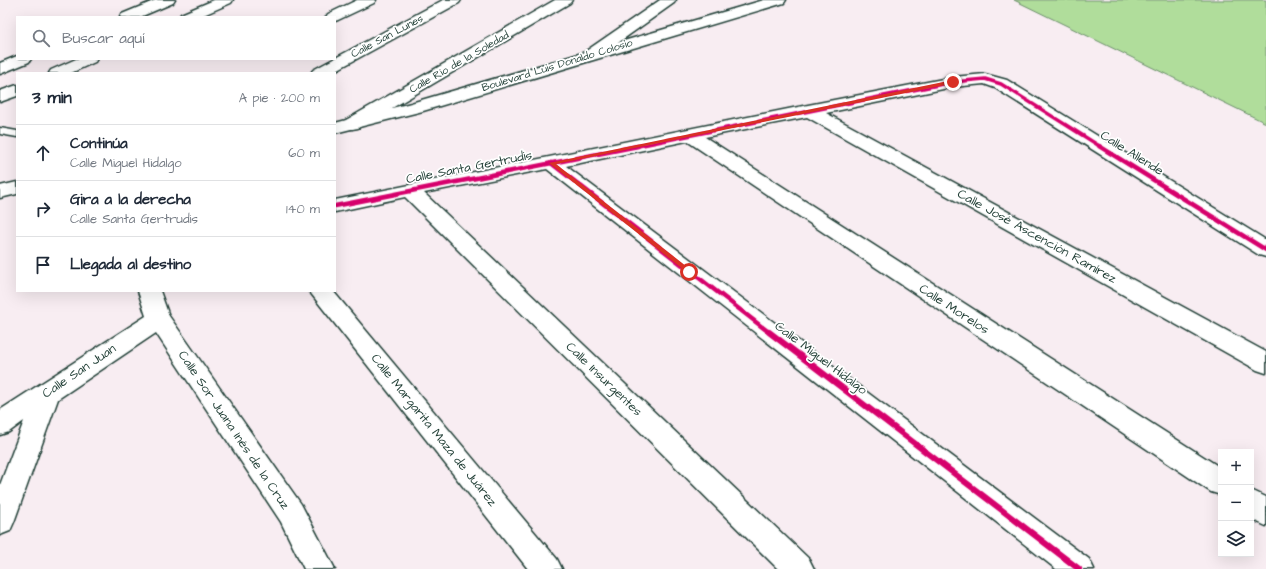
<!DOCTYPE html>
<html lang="es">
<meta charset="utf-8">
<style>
body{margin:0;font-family:"Architects Daughter",sans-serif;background:#f6f6f7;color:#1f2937}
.controls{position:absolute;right:12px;bottom:12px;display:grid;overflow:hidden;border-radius:0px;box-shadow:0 4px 16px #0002}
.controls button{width:36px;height:36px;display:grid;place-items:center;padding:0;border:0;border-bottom:1px solid #e0e1e3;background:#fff;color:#1f2937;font:20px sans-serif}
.stop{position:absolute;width:12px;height:12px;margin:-9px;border:3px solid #d93025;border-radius:50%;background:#fff}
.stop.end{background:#d93025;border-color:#fff;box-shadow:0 1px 4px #0008}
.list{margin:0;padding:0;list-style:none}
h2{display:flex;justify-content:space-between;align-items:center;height:52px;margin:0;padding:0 16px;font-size:17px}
h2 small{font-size:13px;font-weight:400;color:#747a83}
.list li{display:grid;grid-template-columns:26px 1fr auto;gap:12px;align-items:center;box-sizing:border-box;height:56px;padding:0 16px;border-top:1px solid #e0e1e3}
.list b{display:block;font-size:15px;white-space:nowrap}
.list p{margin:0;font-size:13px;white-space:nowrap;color:#747a83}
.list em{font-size:13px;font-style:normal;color:#747a83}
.icon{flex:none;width:22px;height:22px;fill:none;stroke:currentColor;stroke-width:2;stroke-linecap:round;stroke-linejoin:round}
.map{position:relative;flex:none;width:1266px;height:569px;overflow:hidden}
.search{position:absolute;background:#fff;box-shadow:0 4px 16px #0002;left:16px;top:16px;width:320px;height:44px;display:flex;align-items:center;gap:10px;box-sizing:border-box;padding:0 14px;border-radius:0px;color:#747a83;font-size:15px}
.panel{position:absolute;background:#fff;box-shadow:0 4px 16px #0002;left:16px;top:72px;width:320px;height:220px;border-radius:0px}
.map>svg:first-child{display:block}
.green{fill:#b0dd9b;stroke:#688d68}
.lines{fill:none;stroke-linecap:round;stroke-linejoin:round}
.lane-casing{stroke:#1f3d34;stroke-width:3}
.street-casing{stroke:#1f3d34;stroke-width:3}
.primary-casing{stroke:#1f3d34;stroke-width:3}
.lane{fill:#fff;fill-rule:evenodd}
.street{fill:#fff;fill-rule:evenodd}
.primary{fill:#fff;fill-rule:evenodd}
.cycleway-far2-casing{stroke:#fff;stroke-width:5.5}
.cycleway-far1-casing{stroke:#fff;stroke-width:7}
.cycleway-casing{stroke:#fff;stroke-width:8}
.cycleway-far2{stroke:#d6006c;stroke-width:3.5}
.cycleway-far1{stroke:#d6006c;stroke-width:4.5}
.cycleway{stroke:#d6006c;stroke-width:6}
.route{fill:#d93025}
.labels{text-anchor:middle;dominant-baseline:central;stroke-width:3.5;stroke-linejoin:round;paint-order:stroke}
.far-street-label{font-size:11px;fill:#1f3d34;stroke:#fff}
.street-label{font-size:13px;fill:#1f3d34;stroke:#fff}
</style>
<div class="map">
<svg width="1266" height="569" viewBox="0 0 1266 569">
<rect width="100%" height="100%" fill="#f8edf2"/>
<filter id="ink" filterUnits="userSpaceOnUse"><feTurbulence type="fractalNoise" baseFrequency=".025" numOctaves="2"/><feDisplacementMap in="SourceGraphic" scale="8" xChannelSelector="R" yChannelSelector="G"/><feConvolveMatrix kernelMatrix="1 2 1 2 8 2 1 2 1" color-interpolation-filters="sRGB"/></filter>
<g filter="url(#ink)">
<!-- green -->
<polygon class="green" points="1014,0 1266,0 1266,123"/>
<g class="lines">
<defs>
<polygon id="lane" points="0,128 17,131 17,137 0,134"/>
<g id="street">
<polygon points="357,0 376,0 374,3 338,20 335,21 335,17 326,17 328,14"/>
<polygon points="443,0 461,0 459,3 331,73 311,73 313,70"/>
<polygon points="555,0 572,0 570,3 358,128 352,129 346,128 343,124 346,120"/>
<polygon points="660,0 676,0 674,3 598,57 592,59 586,57 584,54 586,51"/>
<polygon points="985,74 1007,80 1266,240 1266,257 1259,255 995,88 984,84 953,87 826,113 1266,352 1266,373 1257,370 807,117 705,137 1221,468 1221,495 1211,492 687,141 566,166 1089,559 1094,569 1056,569 547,169 424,193 809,559 814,569 778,569 405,197 335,212 335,200 808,105 953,77"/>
<polygon points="138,291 160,291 169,316 301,504 335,569 304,569 281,522 156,333 58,399 14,522 10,531 0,535 0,485 24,421 9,432 0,435 0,410 146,316"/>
<polygon points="309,291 333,291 557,559 562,569 528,569"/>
<polygon points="1251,490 1266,497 1266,526 1251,519"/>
</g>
<g id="primary">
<polygon points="156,0 175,0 173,3 140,17 120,17 122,14"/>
<polygon points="214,0 233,0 231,3 199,17 179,17 181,14"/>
<polygon points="764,0 786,0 784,3 423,111 335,133 335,123 411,103"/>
<polygon points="17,56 17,59 31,59 29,62 0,74 0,63"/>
<polygon points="76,59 97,59 95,62 71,73 49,73 51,70"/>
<polygon points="17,85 17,96 0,102 0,91"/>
<polygon points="17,182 17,194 0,198 0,186"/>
</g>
</defs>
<!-- lane casing -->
<use href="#lane" class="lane-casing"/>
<!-- street casing -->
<use href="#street" class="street-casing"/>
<!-- primary casing -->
<use href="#primary" class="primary-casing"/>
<!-- lane -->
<use href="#lane" class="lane"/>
<!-- street -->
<use href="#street" class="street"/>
<!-- primary -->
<use href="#primary" class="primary"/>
<defs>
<polyline id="cycleway-far2" points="633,147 953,82 985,79 1001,84 1101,147"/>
<g id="cycleway-far1">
<polyline points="1099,146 1266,250"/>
<polyline points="551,163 770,333"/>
<polyline points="335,206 638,146"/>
</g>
<polyline id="cycleway" points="769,332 1079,569"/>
</defs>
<!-- cycleway-far2 casing -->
<use href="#cycleway-far2" class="cycleway-far2-casing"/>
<!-- cycleway-far1 casing -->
<use href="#cycleway-far1" class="cycleway-far1-casing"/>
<!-- cycleway casing -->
<use href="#cycleway" class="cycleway-casing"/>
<!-- cycleway-far2 -->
<use href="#cycleway-far2" class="cycleway-far2"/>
<!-- cycleway-far1 -->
<use href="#cycleway-far1" class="cycleway-far1"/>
<!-- cycleway -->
<use href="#cycleway" class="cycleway"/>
</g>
</g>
<!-- route -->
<polygon class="route" points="953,80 955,83 556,164 691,270 692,272 689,274 549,163"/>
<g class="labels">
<!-- far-street labels -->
<g class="far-street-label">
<text transform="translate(387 36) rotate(-28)">Calle San Lunes</text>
<text transform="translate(459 62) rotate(-30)">Calle Río de la Soledad</text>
<text transform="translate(557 65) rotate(-17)">Boulevard Luis Donaldo Colosio</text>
</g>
<!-- street labels -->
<g class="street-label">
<text transform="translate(1132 153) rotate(32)">Calle Allende</text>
<text transform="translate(469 167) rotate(-11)">Calle Santa Gertrudis</text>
<text transform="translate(1037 236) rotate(29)">Calle José Ascención Ramírez</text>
<text transform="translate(954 309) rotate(33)">Calle Morelos</text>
<text transform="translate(821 358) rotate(37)">Calle Miguel Hidalgo</text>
<text transform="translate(79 371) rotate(-34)">Calle San Juan</text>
<text transform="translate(604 379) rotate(44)">Calle Insurgentes</text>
<text transform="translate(234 430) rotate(56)">Calle Sor Juana Inés de la Cruz</text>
<text transform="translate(434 430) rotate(51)">Calle Margarita Maza de Juárez</text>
</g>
</g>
</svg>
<div class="controls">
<button>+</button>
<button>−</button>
<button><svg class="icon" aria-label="layers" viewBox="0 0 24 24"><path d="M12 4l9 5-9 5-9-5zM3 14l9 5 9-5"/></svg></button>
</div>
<div class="stop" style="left:689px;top:272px"></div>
<div class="stop end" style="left:953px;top:82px"></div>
<div class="search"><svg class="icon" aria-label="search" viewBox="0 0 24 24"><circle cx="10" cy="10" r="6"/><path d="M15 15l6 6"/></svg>Buscar aquí</div>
<section class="panel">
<h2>3 min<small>A pie · 200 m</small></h2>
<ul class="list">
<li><svg class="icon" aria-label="ahead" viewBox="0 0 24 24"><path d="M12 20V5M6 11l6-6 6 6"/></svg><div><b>Continúa</b><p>Calle Miguel Hidalgo</p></div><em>60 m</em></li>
<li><svg class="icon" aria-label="right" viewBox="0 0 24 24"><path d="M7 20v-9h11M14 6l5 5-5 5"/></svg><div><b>Gira a la derecha</b><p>Calle Santa Gertrudis</p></div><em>140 m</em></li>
<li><svg class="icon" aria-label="arrive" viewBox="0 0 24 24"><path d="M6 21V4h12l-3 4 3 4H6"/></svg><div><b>Llegada al destino</b></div></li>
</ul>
</section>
</div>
